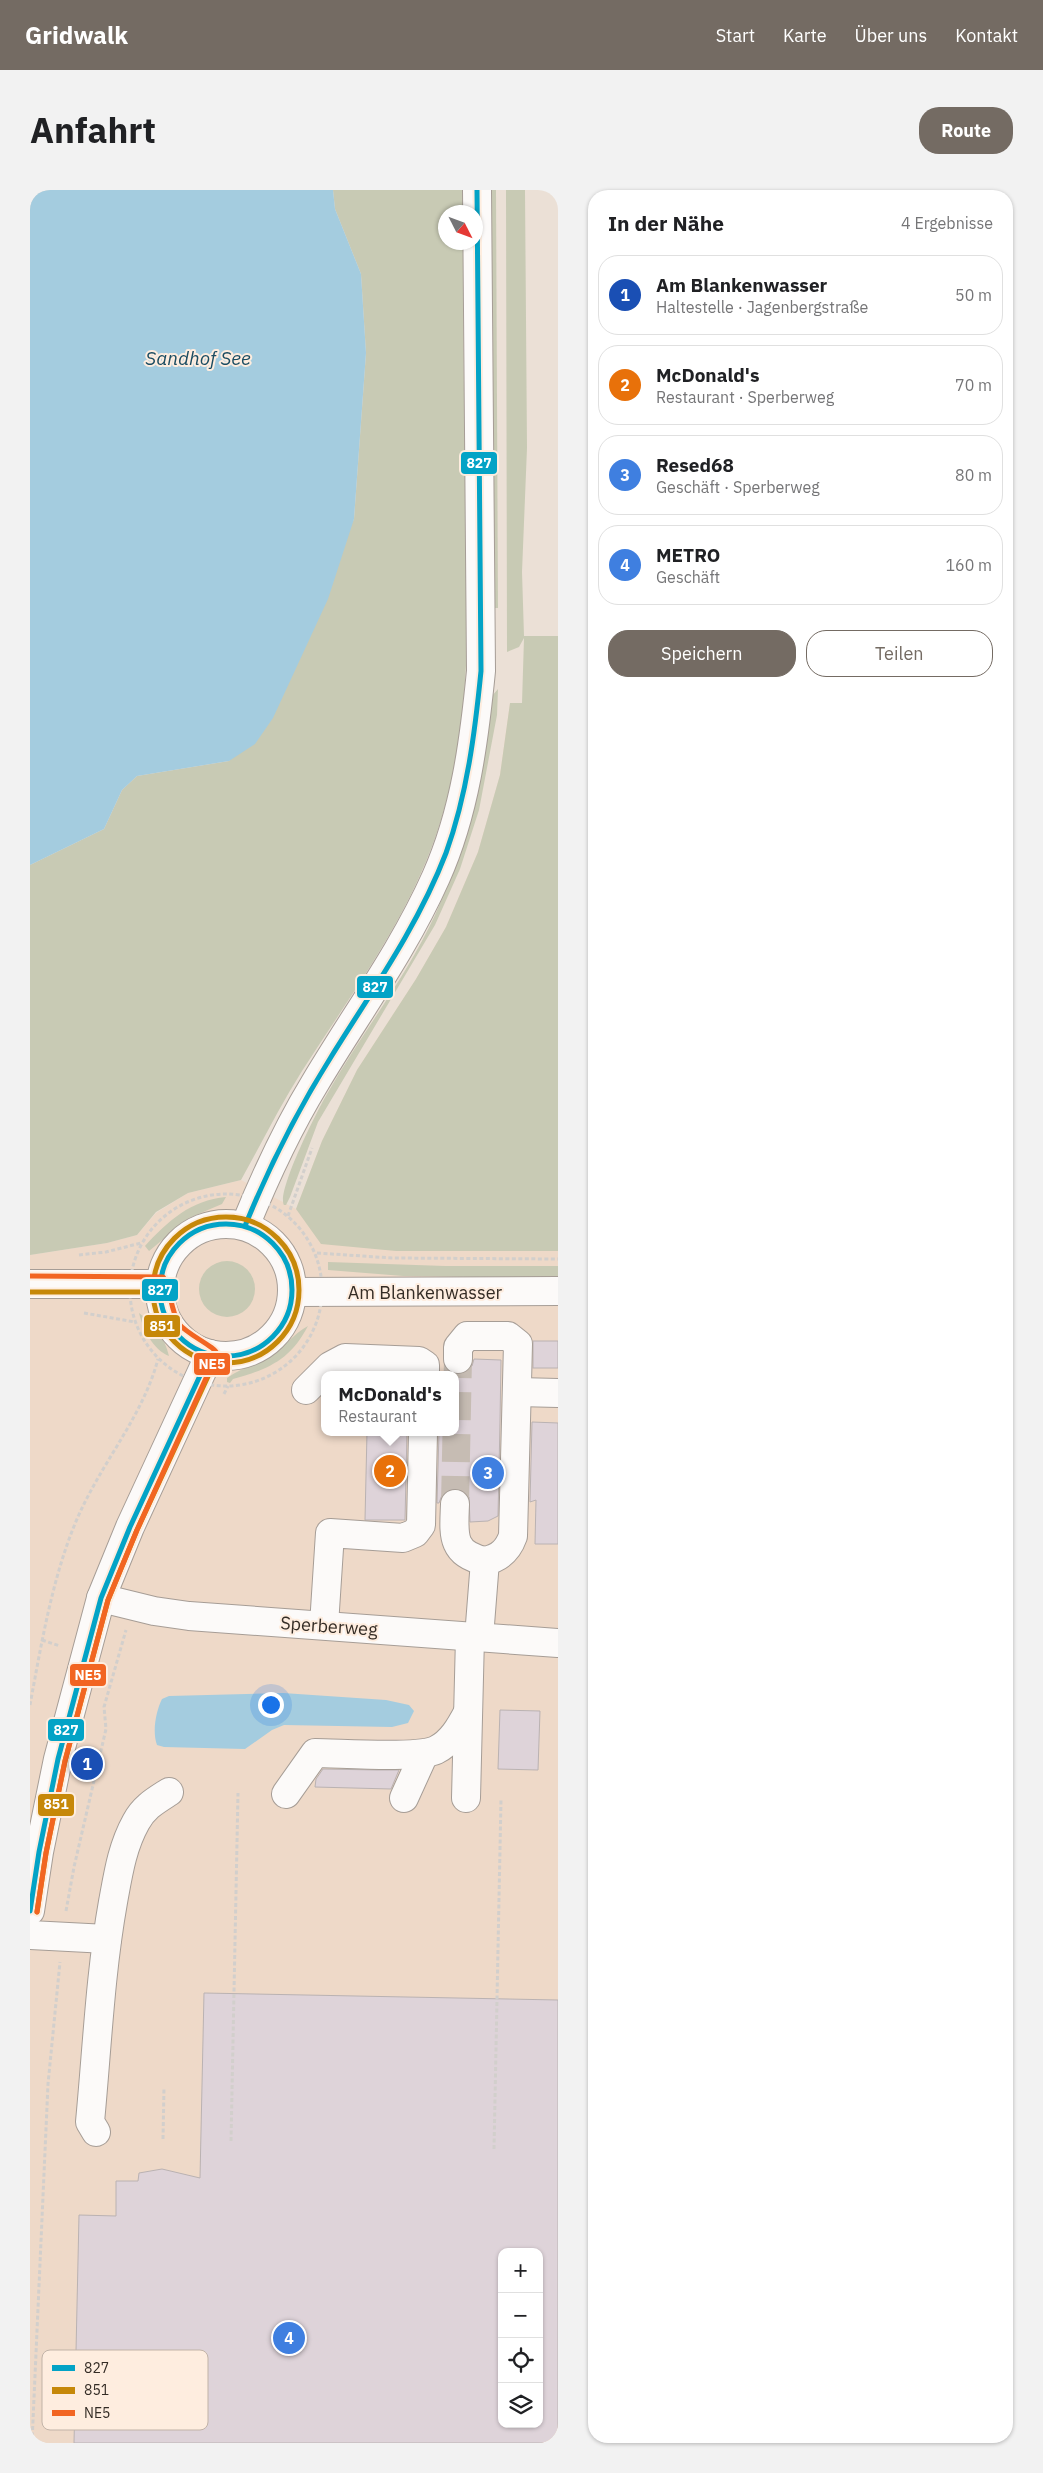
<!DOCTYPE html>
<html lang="de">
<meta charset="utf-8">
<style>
body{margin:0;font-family:"IBM Plex Sans",sans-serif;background:#f2f2f2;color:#202124}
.controls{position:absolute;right:15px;bottom:15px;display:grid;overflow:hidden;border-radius:10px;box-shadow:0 1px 4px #0004}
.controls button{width:45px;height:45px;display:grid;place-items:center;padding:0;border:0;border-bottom:1px solid #e0e0e0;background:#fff;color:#202124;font:25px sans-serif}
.compass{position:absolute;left:408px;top:15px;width:45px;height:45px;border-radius:50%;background:#fff;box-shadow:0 1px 4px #0004;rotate:132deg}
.you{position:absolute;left:240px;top:1514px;width:18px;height:18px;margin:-12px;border:4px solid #fff;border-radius:50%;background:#1a73e8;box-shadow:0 0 0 8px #1a73e833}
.badge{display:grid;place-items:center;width:32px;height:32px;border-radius:50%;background:#746b63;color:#fff;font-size:16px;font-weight:700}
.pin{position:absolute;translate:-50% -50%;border:2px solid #fff;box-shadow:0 1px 5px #0006}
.popup{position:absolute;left:291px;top:1181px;width:138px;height:65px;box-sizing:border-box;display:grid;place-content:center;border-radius:10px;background:#fff;filter:drop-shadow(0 1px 4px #0005);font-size:16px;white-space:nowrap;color:#757577}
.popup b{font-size:19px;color:#202124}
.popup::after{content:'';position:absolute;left:50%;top:100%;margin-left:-10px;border:10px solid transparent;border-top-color:#fff}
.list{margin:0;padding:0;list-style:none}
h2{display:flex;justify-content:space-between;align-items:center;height:65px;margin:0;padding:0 20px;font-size:21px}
h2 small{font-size:16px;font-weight:400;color:#757577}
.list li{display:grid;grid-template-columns:32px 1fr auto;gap:15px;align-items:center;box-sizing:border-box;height:80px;margin:0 10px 10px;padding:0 10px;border:1px solid #e0e0e0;border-radius:20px}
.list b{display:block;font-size:19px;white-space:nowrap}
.list p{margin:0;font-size:16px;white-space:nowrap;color:#757577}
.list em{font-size:16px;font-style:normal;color:#757577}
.actions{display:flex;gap:10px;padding:15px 20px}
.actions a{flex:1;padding:11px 0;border:1px solid #746b63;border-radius:20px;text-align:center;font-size:18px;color:#746b63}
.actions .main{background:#746b63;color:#fff}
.icon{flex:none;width:28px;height:28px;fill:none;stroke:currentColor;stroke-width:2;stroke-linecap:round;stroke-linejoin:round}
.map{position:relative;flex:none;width:528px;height:2253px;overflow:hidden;border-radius:20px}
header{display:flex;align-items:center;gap:30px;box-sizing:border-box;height:70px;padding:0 25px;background:#746b63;color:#fff}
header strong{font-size:24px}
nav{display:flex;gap:28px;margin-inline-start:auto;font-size:18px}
.intro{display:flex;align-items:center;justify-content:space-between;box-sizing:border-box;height:120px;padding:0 30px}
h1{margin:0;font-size:35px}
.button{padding:12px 22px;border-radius:20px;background:#746b63;color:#fff;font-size:18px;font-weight:700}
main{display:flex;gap:30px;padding:0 30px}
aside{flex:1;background:#fff;border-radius:20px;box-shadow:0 1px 4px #0004}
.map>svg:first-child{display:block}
.built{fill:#eed9c8;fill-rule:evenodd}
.green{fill:#c8cab4}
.water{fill:#a4ccdf}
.building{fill:#ded3d9;stroke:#bab2b2;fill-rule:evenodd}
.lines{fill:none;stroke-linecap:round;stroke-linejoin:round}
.minor-tunnel{stroke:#c6bcb3;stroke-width:28;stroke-dasharray:28 14;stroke-linecap:butt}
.minor-casing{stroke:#a69d96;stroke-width:30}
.path{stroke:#d2cfcc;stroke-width:3;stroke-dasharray:4 2.5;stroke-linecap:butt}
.minor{stroke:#fcfaf9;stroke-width:28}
.bus-1-casing{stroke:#feeddf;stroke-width:9}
.bus-2-casing{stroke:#feeddf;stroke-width:9}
.bus-3-casing{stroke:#feeddf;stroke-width:9}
.bus-1{stroke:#03a3c6;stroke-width:5}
.bus-2{stroke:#c68809;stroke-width:5}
.bus-3{stroke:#f26522;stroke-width:5}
.labels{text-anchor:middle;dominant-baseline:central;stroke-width:4;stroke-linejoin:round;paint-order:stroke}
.street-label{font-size:18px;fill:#342c25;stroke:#feeddf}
.water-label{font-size:19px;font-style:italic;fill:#1a4c62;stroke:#feeddf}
.key{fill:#feeddf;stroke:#c1b3a7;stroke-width:1}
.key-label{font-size:14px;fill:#342c25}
.line-badge{stroke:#feeddf;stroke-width:2}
.badge-label{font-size:14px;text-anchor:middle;font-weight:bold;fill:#fff}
</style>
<header>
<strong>Gridwalk</strong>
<nav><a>Start</a><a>Karte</a><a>Über uns</a><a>Kontakt</a></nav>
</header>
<div class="intro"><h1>Anfahrt</h1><a class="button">Route</a></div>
<main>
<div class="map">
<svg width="528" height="2253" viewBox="0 0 528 2253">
<rect width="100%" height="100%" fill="#ebe0d6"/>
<!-- built -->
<path class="built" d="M480 513 484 1061H528V2253H0V1065L77 1053 107 1045 126 1023 158 1003 211 990 266 1019 292 951 327 880 386 789 416 737 448 662 470 585ZM295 1185H425V1242H295ZM472 2062H509V2234H472Z"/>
<!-- green -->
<g class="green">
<path d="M303 0H433V22H416V52L433 53C433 137 434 222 436 307 438 421 444 538 405 648 375 733 320 806 272 881 250 916 231 954 211 990L158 1003 126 1022 107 1045 77 1053 0 1065V675L74 639 92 600 107 586 199 571 324 329 336 163 331 84 305 19Z"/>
<polygon points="459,0 466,0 468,418 464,418"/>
<polygon points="476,0 495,0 497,258 492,382 494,446 528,446 528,1061 366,1061 291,1054 266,1019 292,951 327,880 386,789 416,737 448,662 470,585 480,513 492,513 494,448 489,457 477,462"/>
<path d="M468 499 467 525 449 620 430 679 405 735 288 932 260 1007 256 1015H254C246 1002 288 919 297 904 331 844 376 788 405 725 437 655 453 583 462 506Z"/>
<path d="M196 1007 192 1014 159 1028 119 1061 115 1056C138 1031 161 1010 196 1007Z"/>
<circle cx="197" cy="1099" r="28"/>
<polygon points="298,1072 415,1076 528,1076 528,1088 373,1086 298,1080"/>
<path d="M109 1123C125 1135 134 1146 139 1166 123 1160 113 1139 109 1123Z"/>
<path d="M278 1136C260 1170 239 1179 203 1189L200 1193 197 1192V1188C210 1179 224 1175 238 1167 253 1159 263 1144 278 1136Z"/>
</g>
<!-- water -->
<g class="water">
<polygon points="0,0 303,0 305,19 331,84 336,163 324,329 298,409 243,528 225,554 199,571 107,586 92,600 74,639 0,675"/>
<path d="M253 1503 356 1510 379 1515 384 1521 378 1533 362 1537 254 1535 242 1540 215 1559 134 1557 127 1555C122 1542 126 1521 132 1509L139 1506Z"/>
</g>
<!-- building -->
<g class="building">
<rect x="503" y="1151" width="25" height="27"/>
<polygon points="444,1169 471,1170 470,1232 468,1326 458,1331 440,1332 439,1307 433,1301 426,1298 418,1300 412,1305 409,1313 407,1313 409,1242 425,1242 425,1184 436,1182 442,1176"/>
<polygon points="502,1232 528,1233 528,1354 505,1354 506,1310 500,1312"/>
<polygon points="337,1242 377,1242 375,1330 335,1330"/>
<polygon points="470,1520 510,1521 508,1580 468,1579"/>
<polygon points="293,1579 347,1580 369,1580 361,1599 285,1597 286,1589"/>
<path d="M174 1803 528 1810V2253H44L49 2025 86 2026V1991H108L109 1983 132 1979 170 1988ZM472 2062H509V2234H472Z"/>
</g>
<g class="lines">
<!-- minor-tunnel -->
<polyline class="minor-tunnel" points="425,1314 428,1169"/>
<defs>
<g id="minor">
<circle cx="196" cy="1100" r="66"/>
<path d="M215 1036C235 987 257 939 285 893 326 824 373 761 406 687 435 622 444 552 451 481L447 0"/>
<polyline points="0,1094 130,1094"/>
<polyline points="263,1102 528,1101"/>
<polyline points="276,1200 300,1176 315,1168 389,1171 395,1175 395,1185"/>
<polyline points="488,1202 528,1203"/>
<path d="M425 1314C424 1343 420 1364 455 1371 470 1368 478 1360 483 1346L488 1154 478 1146H437L428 1157V1169"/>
<polyline points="71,1408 124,1421 159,1426 528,1453"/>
<polyline points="294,1435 300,1343 373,1348 385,1343 391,1335 393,1242"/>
<polyline points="449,1447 455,1371"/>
<path d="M256 1604 285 1563C310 1563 387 1569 406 1560 422 1552 430 1537 438 1522"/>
<polyline points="374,1608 394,1564"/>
<polyline points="436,1608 440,1447"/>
<polyline points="0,1721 9,1662 28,1569 71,1408 100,1337 180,1164"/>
<polyline points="0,1745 77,1749"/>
<path d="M66 1942 60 1932C67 1859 70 1785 83 1712 88 1685 92 1657 106 1632 114 1617 125 1611 139 1602"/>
</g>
</defs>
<!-- minor casing -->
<use href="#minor" class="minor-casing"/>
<!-- path -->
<g class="path">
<circle cx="196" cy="1100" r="96"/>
<polyline points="258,1026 282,958"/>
<polyline points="287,1063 362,1068 528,1069"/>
<polyline points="49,1065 76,1062 111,1053"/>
<polyline points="54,1123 105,1132"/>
<polyline points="194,1204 198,1196"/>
<polyline points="12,1450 30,1456"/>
<path d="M0 1515C12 1450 25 1372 54 1314 78 1265 114 1222 128 1169"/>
<polyline points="36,1721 44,1677 76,1539 74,1517 96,1440"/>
<polyline points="133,1949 134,1897"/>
<polyline points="201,1951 208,1603"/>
<polyline points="464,1959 471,1609"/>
<polyline points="2,2253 18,1894 30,1772"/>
</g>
<!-- minor -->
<use href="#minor" class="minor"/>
<defs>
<g id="bus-1">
<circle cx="196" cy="1100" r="66"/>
<path d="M215 1036C239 977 267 921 301 867 342 801 388 736 416 663 437 605 445 542 451 481L447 0"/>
<polyline points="0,1721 9,1662 28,1569 71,1408 100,1337 180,1164"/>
</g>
<g id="bus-2">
<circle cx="196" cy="1100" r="73"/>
<polyline points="0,1102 130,1102"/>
<polyline points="7,1722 16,1663 35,1571 78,1410 107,1340 187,1167"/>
</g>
<path id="bus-3" d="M0 1086 133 1087C139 1092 141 1122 149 1134 158 1145 186 1157 187 1164L107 1340 78 1410 35 1571 16 1663 7 1722"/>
</defs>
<!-- bus-1 casing -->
<use href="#bus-1" class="bus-1-casing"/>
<!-- bus-2 casing -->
<use href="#bus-2" class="bus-2-casing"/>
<!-- bus-3 casing -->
<use href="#bus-3" class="bus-3-casing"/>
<!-- bus-1 -->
<use href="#bus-1" class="bus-1"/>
<!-- bus-2 -->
<use href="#bus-2" class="bus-2"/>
<!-- bus-3 -->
<use href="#bus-3" class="bus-3"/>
</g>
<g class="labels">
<!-- street labels -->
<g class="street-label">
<text x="395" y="1102">Am Blankenwasser</text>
<text transform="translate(299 1436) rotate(4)">Sperberweg</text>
</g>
<!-- water labels -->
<g class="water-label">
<text x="168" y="168">Sandhof See</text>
</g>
</g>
<!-- legend -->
<rect x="12" y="2160" width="166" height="80" rx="8" class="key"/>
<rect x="22" y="2175" width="23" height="6" fill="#03a3c6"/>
<rect x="22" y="2197" width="23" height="7" fill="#c68809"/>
<rect x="22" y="2220" width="23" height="6" fill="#f26522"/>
<g class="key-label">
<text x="54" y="2183">827</text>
<text x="54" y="2205">851</text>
<text x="54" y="2228">NE5</text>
</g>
<g class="line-badge">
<rect x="430" y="261" width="38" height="24" rx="5" fill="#03a3c6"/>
<rect x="326" y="785" width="38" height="24" rx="5" fill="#03a3c6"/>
<rect x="111" y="1088" width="38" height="24" rx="5" fill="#03a3c6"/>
<rect x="113" y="1124" width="38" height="24" rx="5" fill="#c68809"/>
<rect x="163" y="1162" width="38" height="24" rx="5" fill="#f26522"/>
<rect x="39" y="1473" width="38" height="24" rx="5" fill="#f26522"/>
<rect x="17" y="1528" width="38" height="24" rx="5" fill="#03a3c6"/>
<rect x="7" y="1603" width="38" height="24" rx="5" fill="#c68809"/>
</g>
<g class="badge-label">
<text x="449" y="278">827</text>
<text x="345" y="802">827</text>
<text x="130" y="1105">827</text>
<text x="132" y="1141">851</text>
<text x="182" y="1179">NE5</text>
<text x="58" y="1490">NE5</text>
<text x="36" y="1545">827</text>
<text x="26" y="1619">851</text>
</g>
</svg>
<div class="controls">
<button>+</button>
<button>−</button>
<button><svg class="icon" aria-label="locate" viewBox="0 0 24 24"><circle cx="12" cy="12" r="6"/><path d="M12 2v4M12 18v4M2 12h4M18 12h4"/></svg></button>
<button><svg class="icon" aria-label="layers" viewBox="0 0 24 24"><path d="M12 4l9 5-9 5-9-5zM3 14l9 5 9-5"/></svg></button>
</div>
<svg class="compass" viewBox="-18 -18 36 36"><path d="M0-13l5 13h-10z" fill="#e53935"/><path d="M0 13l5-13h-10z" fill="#757577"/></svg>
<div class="you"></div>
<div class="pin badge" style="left:57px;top:1574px;background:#1a4fb4">1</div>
<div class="pin badge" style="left:360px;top:1281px;background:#e8710a">2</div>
<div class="popup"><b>McDonald's</b>Restaurant</div>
<div class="pin badge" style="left:458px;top:1283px;background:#3f7fe0">3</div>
<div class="pin badge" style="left:259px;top:2148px;background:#3f7fe0">4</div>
</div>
<aside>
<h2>In der Nähe<small>4 Ergebnisse</small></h2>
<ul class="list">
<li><span class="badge" style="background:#1a4fb4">1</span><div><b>Am Blankenwasser</b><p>Haltestelle · Jagenbergstraße</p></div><em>50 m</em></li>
<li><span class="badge" style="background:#e8710a">2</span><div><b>McDonald's</b><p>Restaurant · Sperberweg</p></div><em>70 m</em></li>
<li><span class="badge" style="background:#3f7fe0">3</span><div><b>Resed68</b><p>Geschäft · Sperberweg</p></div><em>80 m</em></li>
<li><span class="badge" style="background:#3f7fe0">4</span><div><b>METRO</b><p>Geschäft</p></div><em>160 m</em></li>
</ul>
<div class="actions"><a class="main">Speichern</a><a>Teilen</a></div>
</aside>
</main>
